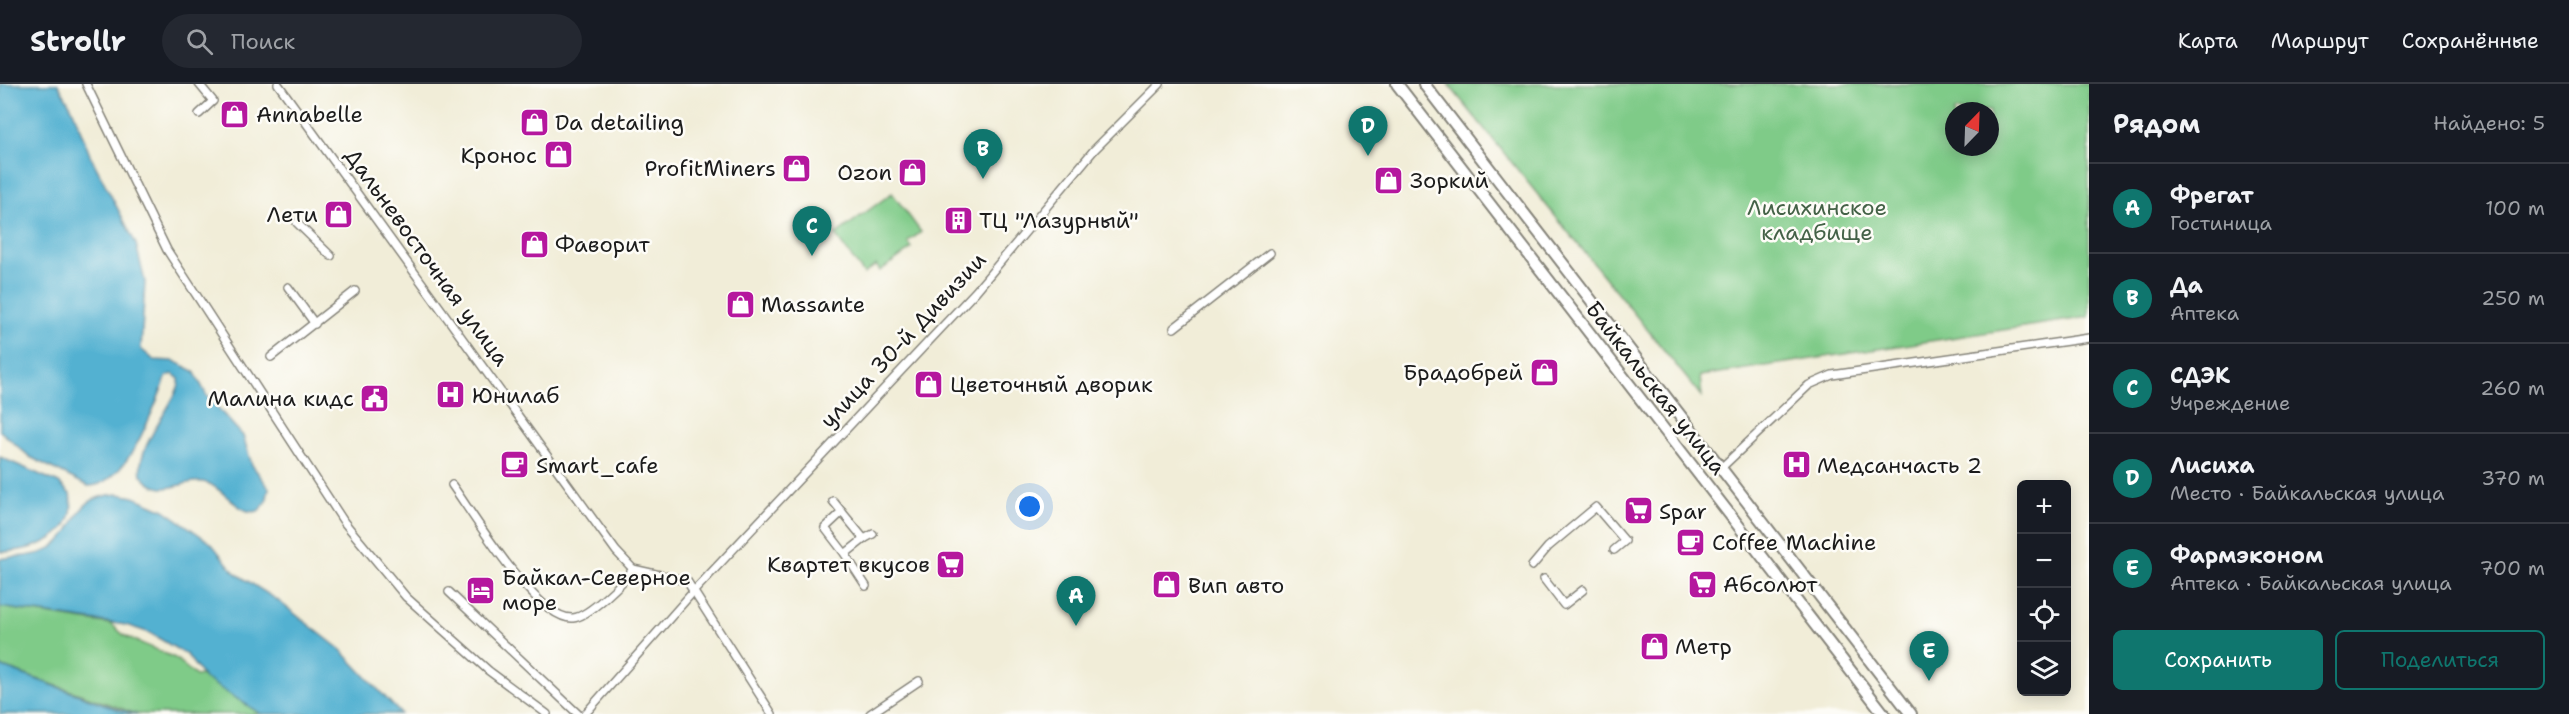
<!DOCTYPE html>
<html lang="ru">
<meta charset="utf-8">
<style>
body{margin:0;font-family:"Shantell Sans",sans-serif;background:#242831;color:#f1f3f6}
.controls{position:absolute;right:18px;bottom:18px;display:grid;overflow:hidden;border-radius:9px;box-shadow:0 3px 15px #0003}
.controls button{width:54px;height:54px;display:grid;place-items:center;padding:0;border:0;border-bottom:2px solid #363941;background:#171b24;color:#f1f3f6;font:30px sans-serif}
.compass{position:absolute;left:1945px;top:18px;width:54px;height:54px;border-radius:50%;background:#171b24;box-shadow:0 3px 15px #0003;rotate:23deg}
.you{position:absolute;left:1030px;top:423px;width:21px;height:21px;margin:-15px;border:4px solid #fff;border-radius:50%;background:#1a73e8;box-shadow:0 0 0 9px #1a73e833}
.badge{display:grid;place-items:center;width:39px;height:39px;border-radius:50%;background:#0f766e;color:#fff;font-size:20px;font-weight:700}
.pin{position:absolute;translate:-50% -50px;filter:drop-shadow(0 2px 3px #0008)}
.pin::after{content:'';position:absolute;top:32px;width:21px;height:18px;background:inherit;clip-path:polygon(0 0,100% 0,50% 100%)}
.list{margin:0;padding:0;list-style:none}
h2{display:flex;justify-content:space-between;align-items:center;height:78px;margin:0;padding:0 24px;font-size:26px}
h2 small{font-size:20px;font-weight:400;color:#9ea1a6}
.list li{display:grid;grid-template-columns:39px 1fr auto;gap:18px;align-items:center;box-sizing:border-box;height:90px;padding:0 24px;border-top:2px solid #363941}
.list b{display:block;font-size:22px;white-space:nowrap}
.list p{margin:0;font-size:20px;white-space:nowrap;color:#9ea1a6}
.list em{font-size:20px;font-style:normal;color:#9ea1a6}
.actions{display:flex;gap:12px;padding:18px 24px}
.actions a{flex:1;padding:14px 0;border:2px solid #0f766e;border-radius:9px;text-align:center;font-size:21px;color:#0f766e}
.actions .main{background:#0f766e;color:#fff}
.icon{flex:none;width:33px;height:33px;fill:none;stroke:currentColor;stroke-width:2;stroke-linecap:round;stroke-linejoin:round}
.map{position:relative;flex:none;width:2089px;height:630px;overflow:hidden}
header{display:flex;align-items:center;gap:36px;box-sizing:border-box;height:84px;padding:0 30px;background:#171b24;border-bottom:2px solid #363941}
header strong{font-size:28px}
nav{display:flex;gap:33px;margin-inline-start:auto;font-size:21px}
.search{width:420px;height:54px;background:#242831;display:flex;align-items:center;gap:15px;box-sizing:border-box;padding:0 21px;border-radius:33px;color:#9ea1a6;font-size:22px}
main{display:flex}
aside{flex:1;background:#171b24}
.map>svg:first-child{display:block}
.green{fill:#7fcb88;stroke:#4e7452;stroke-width:1.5;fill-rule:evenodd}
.water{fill:#52b1d1;stroke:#376676;stroke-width:1.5}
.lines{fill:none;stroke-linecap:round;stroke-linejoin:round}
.street-casing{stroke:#86847a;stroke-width:10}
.primary-casing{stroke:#86847a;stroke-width:14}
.street{stroke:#fff;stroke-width:7}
.primary{stroke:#fff;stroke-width:10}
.labels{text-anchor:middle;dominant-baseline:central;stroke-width:5;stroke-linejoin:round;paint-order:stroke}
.poi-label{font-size:22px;fill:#1c1c1c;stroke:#fdfcf7;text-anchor:start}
.park-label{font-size:22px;fill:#446247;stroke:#fdfcf7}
.street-label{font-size:22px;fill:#1c1c1c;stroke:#fdfcf7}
</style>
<header>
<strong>Strollr</strong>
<div class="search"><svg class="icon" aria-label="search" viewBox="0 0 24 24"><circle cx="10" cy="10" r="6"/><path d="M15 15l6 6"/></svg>Поиск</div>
<nav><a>Карта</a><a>Маршрут</a><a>Сохранённые</a></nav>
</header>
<main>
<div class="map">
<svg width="2089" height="630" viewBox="0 0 2089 630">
<rect width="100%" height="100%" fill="#fdfcf7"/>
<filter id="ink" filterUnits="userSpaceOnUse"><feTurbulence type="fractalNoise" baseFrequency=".0167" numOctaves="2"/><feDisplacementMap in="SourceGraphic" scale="12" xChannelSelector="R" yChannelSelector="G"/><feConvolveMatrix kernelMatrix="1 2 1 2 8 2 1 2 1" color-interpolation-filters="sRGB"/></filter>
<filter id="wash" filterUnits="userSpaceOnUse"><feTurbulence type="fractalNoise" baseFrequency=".008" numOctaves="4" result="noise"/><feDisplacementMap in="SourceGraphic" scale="24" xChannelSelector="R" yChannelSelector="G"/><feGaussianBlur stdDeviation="1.35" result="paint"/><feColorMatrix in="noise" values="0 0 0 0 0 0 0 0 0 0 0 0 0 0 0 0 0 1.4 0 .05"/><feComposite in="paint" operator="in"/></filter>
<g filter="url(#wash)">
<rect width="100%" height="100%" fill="#f1edd8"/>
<!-- green -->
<g class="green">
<path d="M1448 0H2089V233L1700 292 1702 313ZM1954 27H1990V63H1954Z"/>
<polygon points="892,109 921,148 908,158 912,164 880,187 876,181 864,190 835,151"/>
<polygon points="0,523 111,540 125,552 175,574 196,592 201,591 261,630 137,630 0,582"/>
</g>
<!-- water -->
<g class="water">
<path d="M0 0H58L72 24 90 71 136 160 145 198 141 265 154 276 174 277 194 287 207 312 243 352 252 381 269 404 266 419 258 427C240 433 224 404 207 399 183 392 163 419 141 391 135 360 183 311 179 295L173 290 167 292C154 322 128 403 88 402L30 373 0 347Z"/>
<path d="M0 373 59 399 70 410C81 453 32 467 0 468Z"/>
<path d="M118 410 134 413 164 426 211 459 235 489 276 515 341 566 401 630H261L204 594 187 571 150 549 126 541 0 523V475C17 471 36 474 51 464 81 446 69 412 118 410Z"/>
<polygon points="0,582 120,626 137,630 0,630"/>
</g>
</g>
<g filter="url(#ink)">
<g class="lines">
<defs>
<g id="street">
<polyline points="86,0 167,166 344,438 406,513 489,587 547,630"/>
<polyline points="278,0 616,467 633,485 687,497 772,630"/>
<polyline points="199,30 213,17 199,0"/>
<polyline points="297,139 331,172"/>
<polyline points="288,203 315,240"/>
<polyline points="1174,244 1270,169"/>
<polyline points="271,273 355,207"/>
<polyline points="1720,385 1809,301 1832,291 2089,254"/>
<path d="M452 401C473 430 536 536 573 534 588 533 624 498 633 485"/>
<polyline points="833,417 864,455 873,450"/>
<polyline points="842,428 825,444 845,470 864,455"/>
<polyline points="845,470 866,502"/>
<polyline points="1532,482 1548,463 1596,423 1625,457 1614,466"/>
<polyline points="1544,495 1564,521 1583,506"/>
<polyline points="449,508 578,630"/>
<polyline points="585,630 693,508 976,207 1094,66 1160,0"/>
<polyline points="870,630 919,597"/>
</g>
<g id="primary">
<polyline points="1397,0 1884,630"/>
<polyline points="1424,0 1911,630"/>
</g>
</defs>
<!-- street casing -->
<use href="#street" class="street-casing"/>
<!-- primary casing -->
<use href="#primary" class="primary-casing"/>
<!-- street -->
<use href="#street" class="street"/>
<!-- primary -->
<use href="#primary" class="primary"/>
</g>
</g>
<!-- icons -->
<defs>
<symbol id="shop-square" viewBox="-11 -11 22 22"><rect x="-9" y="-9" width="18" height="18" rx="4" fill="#b5179e" stroke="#fdfcf7"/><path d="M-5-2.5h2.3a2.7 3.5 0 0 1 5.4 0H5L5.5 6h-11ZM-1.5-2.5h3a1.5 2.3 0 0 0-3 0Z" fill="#fff"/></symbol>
<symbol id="building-square" viewBox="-11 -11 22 22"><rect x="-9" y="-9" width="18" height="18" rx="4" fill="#b5179e" stroke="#fdfcf7"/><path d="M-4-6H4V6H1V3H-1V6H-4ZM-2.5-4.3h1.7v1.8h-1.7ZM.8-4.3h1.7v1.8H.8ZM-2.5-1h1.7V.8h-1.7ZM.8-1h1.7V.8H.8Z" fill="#fff"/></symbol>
<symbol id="hospital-square" viewBox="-11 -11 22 22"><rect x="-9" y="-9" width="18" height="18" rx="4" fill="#b5179e" stroke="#fdfcf7"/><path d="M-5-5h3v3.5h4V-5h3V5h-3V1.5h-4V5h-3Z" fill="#fff"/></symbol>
<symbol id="civic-square" viewBox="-11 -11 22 22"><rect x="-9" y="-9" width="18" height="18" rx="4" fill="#b5179e" stroke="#fdfcf7"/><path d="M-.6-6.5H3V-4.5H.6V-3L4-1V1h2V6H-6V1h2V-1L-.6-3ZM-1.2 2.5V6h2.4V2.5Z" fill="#fff"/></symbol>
<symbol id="cafe-square" viewBox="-11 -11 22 22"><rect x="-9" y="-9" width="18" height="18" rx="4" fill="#b5179e" stroke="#fdfcf7"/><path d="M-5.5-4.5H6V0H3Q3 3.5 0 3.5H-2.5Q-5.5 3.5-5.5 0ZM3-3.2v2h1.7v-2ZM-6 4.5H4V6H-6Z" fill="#fff"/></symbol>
<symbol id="supermarket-square" viewBox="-11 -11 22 22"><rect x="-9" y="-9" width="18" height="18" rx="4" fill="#b5179e" stroke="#fdfcf7"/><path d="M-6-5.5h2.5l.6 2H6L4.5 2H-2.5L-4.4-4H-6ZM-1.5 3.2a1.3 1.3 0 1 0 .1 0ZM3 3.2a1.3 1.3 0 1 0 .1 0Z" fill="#fff"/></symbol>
<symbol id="hotel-square" viewBox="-11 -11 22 22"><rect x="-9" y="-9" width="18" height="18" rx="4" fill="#b5179e" stroke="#fdfcf7"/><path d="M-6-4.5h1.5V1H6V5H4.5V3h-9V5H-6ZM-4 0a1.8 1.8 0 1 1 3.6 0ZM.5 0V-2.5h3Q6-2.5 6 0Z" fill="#fff"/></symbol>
</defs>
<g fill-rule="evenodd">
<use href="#shop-square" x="218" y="14" width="33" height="33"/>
<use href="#shop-square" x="518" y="22" width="33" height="33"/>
<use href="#shop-square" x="542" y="54" width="33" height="33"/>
<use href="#shop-square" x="780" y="68" width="33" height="33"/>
<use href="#shop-square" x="896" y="72" width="33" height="33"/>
<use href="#shop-square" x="1372" y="80" width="33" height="33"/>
<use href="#shop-square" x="322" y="114" width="33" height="33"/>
<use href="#building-square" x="942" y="120" width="33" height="33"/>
<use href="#shop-square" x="518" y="144" width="33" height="33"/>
<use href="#shop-square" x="724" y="204" width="33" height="33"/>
<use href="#shop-square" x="1528" y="272" width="33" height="33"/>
<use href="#shop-square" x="912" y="284" width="33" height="33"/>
<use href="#hospital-square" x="434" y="294" width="33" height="33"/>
<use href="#civic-square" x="358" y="298" width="33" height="33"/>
<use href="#cafe-square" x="498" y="364" width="33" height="33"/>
<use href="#hospital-square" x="1780" y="364" width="33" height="33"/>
<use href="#supermarket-square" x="1622" y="410" width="33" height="33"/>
<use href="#cafe-square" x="1674" y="442" width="33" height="33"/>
<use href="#supermarket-square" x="934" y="464" width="33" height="33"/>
<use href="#supermarket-square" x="1686" y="484" width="33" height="33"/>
<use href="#shop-square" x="1150" y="484" width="33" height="33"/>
<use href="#hotel-square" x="464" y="490" width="33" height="33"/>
<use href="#shop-square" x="1638" y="546" width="33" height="33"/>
</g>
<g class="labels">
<!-- poi labels -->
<g class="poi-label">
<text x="256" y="30">Annabelle</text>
<text x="555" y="38">Da detailing</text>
<text x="537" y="71" text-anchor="end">Кронос</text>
<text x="776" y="84" text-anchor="end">ProfitMiners</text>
<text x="892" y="88" text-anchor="end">Ozon</text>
<text x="1410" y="96">Зоркий</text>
<text x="318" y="130" text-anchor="end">Лети</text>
<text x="979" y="136">ТЦ "Лазурный"</text>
<text x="555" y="160">Фаворит</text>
<text x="761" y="220">Massante</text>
<text x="1523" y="288" text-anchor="end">Брадобрей</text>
<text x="950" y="300">Цветочный дворик</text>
<text x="472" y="311">Юнилаб</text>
<text x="354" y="314" text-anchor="end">Малина кидс</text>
<text x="536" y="381">Smart_cafe</text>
<text x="1817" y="381">Медсанчасть 2</text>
<text x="1659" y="427">Spar</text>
<text x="1712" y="458">Coffee Machine</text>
<text x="930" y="480" text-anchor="end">Квартет вкусов</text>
<text x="502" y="493">Байкал-Северное<tspan x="502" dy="25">море</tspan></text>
<text x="1723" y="500">Абсолют</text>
<text x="1188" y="501">Вип авто</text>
<text x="1675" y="562">Метр</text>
</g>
<!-- park labels -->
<g class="park-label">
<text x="1817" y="123">Лисихинское<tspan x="1817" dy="25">кладбище</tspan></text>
</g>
<!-- street labels -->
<g class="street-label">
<text transform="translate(427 173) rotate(54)">Дальневосточная улица</text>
<text transform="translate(903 256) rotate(-47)">улица 30-й Дивизии</text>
<text transform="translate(1656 304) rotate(52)">Байкальская улица</text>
</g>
</g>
</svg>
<div class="controls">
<button>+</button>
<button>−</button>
<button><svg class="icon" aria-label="locate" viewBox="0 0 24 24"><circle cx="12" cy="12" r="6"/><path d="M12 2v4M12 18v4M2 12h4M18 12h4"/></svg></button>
<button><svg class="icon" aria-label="layers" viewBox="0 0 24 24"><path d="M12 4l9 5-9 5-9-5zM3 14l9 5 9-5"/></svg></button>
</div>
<svg class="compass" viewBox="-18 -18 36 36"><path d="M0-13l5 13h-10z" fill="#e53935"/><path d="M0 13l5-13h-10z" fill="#9ea1a6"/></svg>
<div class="you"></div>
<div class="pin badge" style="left:1076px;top:542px">A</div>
<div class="pin badge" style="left:983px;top:95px">B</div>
<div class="pin badge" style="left:812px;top:172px">C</div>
<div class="pin badge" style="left:1368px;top:72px">D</div>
<div class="pin badge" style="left:1929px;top:597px">E</div>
</div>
<aside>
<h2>Рядом<small>Найдено: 5</small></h2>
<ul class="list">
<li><span class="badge">A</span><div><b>Фрегат</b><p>Гостиница</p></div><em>100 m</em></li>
<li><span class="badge">B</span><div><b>Да</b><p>Аптека</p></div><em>250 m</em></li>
<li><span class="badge">C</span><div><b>СДЭК</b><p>Учреждение</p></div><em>260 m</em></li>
<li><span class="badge">D</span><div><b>Лисиха</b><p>Место · Байкальская улица</p></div><em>370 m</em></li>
<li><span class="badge">E</span><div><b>Фармэконом</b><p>Аптека · Байкальская улица</p></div><em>700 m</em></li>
</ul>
<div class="actions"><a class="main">Сохранить</a><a>Поделиться</a></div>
</aside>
</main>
